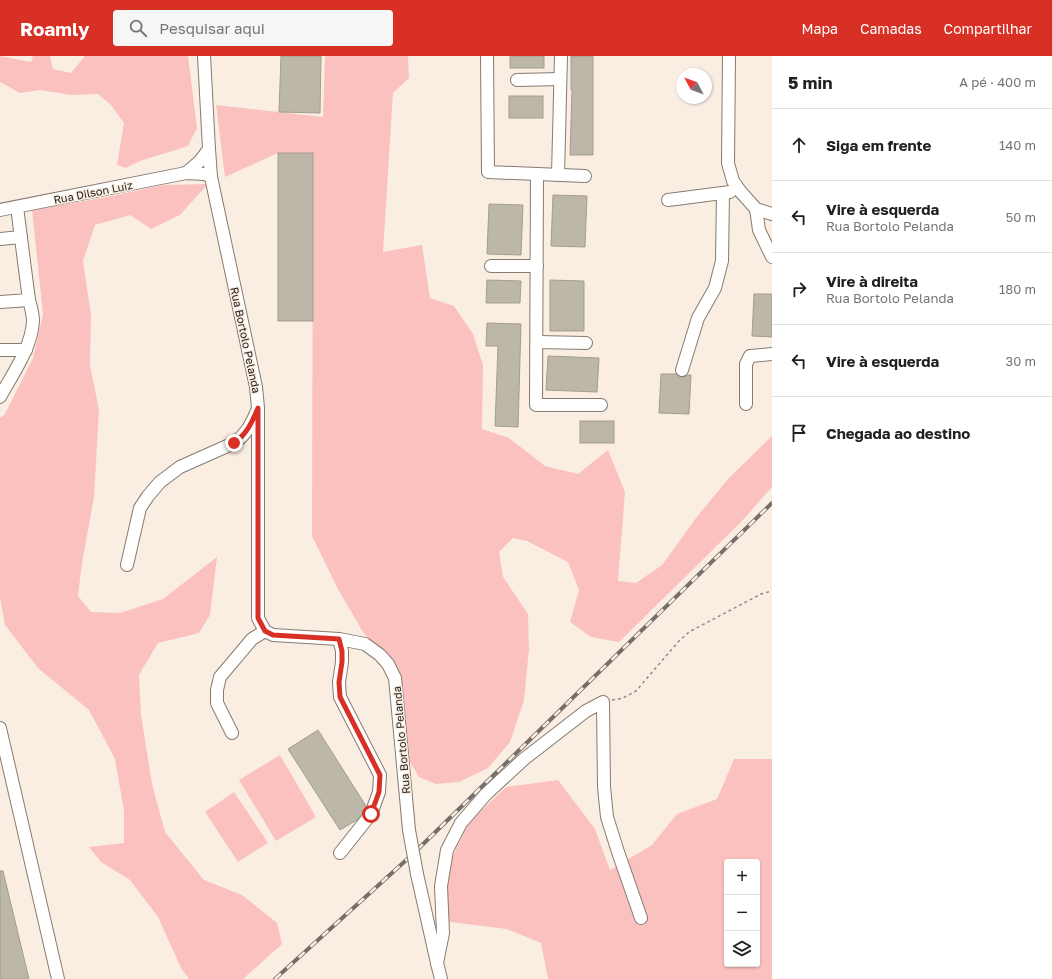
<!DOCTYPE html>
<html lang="pt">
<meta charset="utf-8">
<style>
body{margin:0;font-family:"Golos Text",sans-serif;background:#f6f6f6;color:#202124}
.controls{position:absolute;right:12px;bottom:12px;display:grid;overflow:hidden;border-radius:4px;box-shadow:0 1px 3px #0004}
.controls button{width:36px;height:36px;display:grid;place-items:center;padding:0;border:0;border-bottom:1px solid #e0e0e0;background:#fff;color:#202124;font:20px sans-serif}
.compass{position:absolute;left:676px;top:12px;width:36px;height:36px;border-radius:50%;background:#fff;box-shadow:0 1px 3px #0004;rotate:311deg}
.stop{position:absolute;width:12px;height:12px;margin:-9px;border:3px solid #d93025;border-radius:50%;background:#fff}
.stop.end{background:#d93025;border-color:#fff;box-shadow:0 1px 4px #0008}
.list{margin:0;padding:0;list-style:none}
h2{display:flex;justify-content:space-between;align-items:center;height:52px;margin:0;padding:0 16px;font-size:17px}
h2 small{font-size:13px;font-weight:400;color:#757577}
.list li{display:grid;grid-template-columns:26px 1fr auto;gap:12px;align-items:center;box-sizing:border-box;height:72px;padding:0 16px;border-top:1px solid #e0e0e0}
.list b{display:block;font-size:15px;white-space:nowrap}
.list p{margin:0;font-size:13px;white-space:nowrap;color:#757577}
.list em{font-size:13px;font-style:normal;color:#757577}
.icon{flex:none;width:22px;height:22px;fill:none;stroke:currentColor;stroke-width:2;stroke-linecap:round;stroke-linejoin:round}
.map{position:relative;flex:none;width:772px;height:923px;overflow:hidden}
header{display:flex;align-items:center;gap:24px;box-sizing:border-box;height:56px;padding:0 20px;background:#d93025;color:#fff}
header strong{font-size:19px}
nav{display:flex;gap:22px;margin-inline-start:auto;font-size:14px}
.search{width:280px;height:36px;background:#f6f6f6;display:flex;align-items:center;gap:10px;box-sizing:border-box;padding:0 14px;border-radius:4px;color:#757577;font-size:15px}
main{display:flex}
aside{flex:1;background:#fff}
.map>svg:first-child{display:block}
.green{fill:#fbc1bf;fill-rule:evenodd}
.building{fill:#bdb7aa;stroke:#a39d90}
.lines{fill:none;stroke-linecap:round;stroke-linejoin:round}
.minor-casing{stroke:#867b71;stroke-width:14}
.path{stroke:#938b84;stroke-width:1.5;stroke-dasharray:3 3;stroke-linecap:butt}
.minor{stroke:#fff;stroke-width:12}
.rail-casing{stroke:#766f69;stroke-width:4}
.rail{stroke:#faeee3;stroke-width:2.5;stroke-dasharray:8;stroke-linecap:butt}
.minor-bridge-casing{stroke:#867b71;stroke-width:14;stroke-linecap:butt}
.minor-bridge{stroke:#fff;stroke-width:12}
.route{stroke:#d93025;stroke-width:5}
.labels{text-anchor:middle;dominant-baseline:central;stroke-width:3;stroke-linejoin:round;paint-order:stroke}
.street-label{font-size:11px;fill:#26221e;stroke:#faeee3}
</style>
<header>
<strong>Roamly</strong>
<div class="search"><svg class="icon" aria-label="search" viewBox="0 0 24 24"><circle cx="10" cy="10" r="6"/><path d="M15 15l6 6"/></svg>Pesquisar aqui</div>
<nav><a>Mapa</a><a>Camadas</a><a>Compartilhar</a></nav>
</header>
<main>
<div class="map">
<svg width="772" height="923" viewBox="0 0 772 923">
<rect width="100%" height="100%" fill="#faeee3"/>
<!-- green -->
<g class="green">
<path d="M0 0 31 6 33 0H50L53 13 71 17 85 0H188L197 72 188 90C169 97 142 102 126 112L117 109 124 67 111 49 98 38 72 39 40 34 20 37 0 26Z"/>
<polygon points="325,0 408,0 409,22 393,37 383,196 422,189 430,242 454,250 473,278 483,309 482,373 509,382 545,410 578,418 608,394 625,436 618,525 636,527 662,509 696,462 728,423 772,380 772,431 741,466 619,586 591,581 570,566 579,534 568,506 527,485 513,482 499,496 503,521 528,558 529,593 524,644 510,686 488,712 459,726 436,728 419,721 410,706 406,666 398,622 363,576 338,533 312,480 313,97 278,97 225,121 216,49 323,61"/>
<polygon points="208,128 180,159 151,173 130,159 95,169 83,205 91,259 90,309 99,354 94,441 82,507 78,540 91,556 120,557 163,543 217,501 210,559 199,577 158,587 139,619 141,659 152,728 165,776 204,824 242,839 277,867 282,888 243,923 189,923 181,912 158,861 130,824 101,806 89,791 124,787 124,755 115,703 89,654 38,612 5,569 0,542 0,362 5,358 33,302 43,258 32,154 102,142 164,129"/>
<polygon points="280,699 316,761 276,785 239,724"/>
<path d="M734 703H772V923H548L541 887 507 873 450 866 446 846 445 816 470 765 506 731 558 724 595 773 610 814 652 789 677 758 717 743ZM727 806H757V908H727Z"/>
<polygon points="234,736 268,787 238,806 205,756"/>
</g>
<!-- building -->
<g class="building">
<polygon points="281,0 321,0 320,57 279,56"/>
<rect x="510" y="0" width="34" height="12"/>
<polygon points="571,0 593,0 593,99 570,99 572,34 571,34"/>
<rect x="509" y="40" width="34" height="22"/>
<rect x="278" y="97" width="35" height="168"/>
<polygon points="553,139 587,140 585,191 551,190"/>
<polygon points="489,148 523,149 521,199 487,198"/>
<polygon points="487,224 521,225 520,247 486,247"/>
<polygon points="550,224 584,225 584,275 550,275"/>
<polygon points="754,238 772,238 772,281 752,280"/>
<polygon points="487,267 521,268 518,371 495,370 498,290 486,290"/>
<polygon points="548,300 599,302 597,336 546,334"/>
<polygon points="661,318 676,318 679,321 683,321 688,319 691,319 689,358 659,357"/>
<rect x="580" y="365" width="34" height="22"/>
<polygon points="318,674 366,750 364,754 357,764 340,774 288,693"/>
<polygon points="0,815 3,815 29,923 0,923"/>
</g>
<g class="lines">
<defs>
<g id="minor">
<polyline points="487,0 488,116 585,120"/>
<polyline points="729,0 728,107 733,125 740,135 756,153 772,158"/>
<polyline points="517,24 560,23"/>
<polyline points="209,93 211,121 256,331 258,352 258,562 265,575 273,579 339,583 365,588 380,599 388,608 395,622 409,774"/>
<polyline points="186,117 200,105 209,93 204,0"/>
<polyline points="537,118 536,349 601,349"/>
<polyline points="558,119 561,0"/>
<polyline points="668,144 730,136"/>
<polyline points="756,153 759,174 772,201"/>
<polyline points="0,154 186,117 205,118 211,121"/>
<polyline points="0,183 21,181"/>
<polyline points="491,210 537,210"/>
<polyline points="0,246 29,244 17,151"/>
<polyline points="537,286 586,287"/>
<polyline points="0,294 26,294"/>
<polyline points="682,314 698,262 715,232 722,205 723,137"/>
<path d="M0 341C12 319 32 291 33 265 33 259 31 251 29 244"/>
<polyline points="746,348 746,308 750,300 772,298"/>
<path d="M127 509 140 452 148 440 160 426 180 411 234 387C247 378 251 368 257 355"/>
<polyline points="339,583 342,595 342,606 339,626 340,641 380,719 379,736 371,758 340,797"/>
<polyline points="0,672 58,923"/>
<polyline points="232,677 217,647 217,634 220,621 252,583 265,575"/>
<polyline points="417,818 437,907 441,923"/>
<polyline points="437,907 443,877 441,830 447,794 461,767 486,738 524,703 586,655 603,646 604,731 607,761 618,796 641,862"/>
</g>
</defs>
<!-- minor casing -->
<use href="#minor" class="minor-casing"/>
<!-- path -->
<polyline class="path" points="612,644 623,642 636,635 678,586 689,576 761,538 772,535"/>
<!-- minor -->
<use href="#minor" class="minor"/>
<defs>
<polyline id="rail" points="275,923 414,797 772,447"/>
</defs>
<!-- rail casing -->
<use href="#rail" class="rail-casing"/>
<!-- rail -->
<use href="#rail" class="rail"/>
<defs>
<polyline id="minor-bridge" points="409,774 417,818"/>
</defs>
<!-- minor-bridge casing -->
<use href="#minor-bridge" class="minor-bridge-casing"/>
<!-- minor-bridge -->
<use href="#minor-bridge" class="minor-bridge"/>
</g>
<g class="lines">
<!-- route -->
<path class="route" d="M234 387C247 378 252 366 258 352V562L265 575 273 579 339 583 342 595V606L339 626 340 641 380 719 379 736 371 758"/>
</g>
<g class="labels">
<!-- street labels -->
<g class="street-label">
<text transform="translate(93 136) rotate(-11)">Rua Dilson Luiz</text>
<text transform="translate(246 284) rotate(78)">Rua Bortolo Pelanda</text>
<text transform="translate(401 684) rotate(-95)">Rua Bortolo Pelanda</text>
</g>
</g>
</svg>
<div class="controls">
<button>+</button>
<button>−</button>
<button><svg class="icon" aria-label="layers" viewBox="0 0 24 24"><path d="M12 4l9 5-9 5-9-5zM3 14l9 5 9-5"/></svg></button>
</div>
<svg class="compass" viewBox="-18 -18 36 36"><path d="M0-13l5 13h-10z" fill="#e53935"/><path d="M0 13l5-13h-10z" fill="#757577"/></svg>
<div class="stop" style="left:371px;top:758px"></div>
<div class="stop end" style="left:234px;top:387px"></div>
</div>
<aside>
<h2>5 min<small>A pé · 400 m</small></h2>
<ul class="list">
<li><svg class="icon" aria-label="ahead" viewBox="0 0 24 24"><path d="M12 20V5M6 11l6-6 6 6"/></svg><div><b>Siga em frente</b></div><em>140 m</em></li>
<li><svg class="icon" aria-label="left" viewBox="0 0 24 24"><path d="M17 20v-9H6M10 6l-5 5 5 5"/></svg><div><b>Vire à esquerda</b><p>Rua Bortolo Pelanda</p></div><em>50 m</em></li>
<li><svg class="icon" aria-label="right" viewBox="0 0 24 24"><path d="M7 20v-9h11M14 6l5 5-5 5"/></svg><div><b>Vire à direita</b><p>Rua Bortolo Pelanda</p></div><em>180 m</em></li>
<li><svg class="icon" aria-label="left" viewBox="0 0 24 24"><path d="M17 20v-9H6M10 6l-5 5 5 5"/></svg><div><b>Vire à esquerda</b></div><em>30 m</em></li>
<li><svg class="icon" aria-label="arrive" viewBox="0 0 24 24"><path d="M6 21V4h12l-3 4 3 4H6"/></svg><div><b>Chegada ao destino</b></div></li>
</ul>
</aside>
</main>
